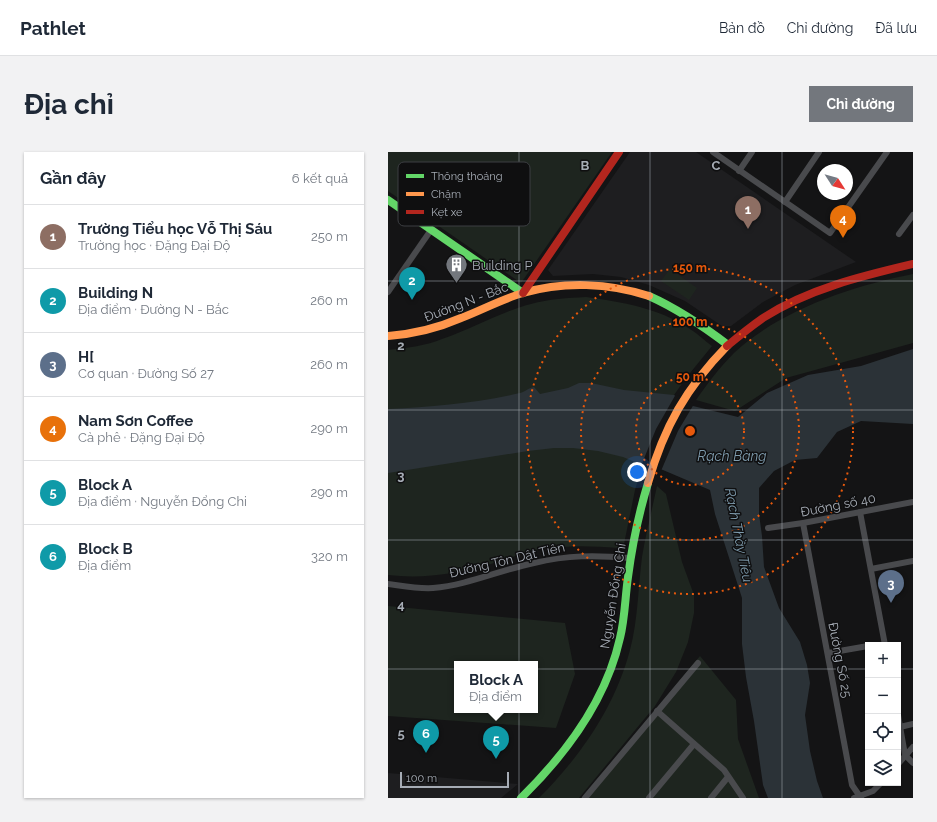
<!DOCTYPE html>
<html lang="vi">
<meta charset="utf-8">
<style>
body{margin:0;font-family:Raleway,sans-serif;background:#f2f2f3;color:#1f2937}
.controls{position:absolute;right:12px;bottom:12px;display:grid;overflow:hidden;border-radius:0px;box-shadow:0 1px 3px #0004}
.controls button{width:36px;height:36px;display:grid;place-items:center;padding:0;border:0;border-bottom:1px solid #e0e1e3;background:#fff;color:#1f2937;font:20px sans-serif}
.compass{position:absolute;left:429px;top:12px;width:36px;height:36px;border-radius:50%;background:#fff;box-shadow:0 1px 3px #0004;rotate:126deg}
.scale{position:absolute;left:12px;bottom:10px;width:109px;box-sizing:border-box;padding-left:4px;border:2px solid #a6acb5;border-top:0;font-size:11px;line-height:14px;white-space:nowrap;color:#a6acb5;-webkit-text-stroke:3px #0f0f10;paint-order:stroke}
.you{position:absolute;left:249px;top:320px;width:14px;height:14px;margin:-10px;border:3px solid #fff;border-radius:50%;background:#1a73e8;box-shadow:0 0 0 6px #1a73e833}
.badge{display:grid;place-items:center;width:26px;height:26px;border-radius:50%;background:#73777d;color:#fff;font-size:13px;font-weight:700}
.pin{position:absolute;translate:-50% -33px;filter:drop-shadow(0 1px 2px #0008)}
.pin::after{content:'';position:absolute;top:21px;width:14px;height:12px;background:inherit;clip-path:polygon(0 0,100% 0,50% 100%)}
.popup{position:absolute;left:66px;top:509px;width:84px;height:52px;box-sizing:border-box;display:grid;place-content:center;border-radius:0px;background:#fff;filter:drop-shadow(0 1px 3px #0005);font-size:13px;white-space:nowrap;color:#747a83}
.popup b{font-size:15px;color:#1f2937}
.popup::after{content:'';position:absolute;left:50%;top:100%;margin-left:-8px;border:8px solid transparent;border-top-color:#fff}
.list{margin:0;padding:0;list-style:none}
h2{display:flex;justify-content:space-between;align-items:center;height:52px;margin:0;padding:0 16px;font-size:17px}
h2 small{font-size:13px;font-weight:400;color:#747a83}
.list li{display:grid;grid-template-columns:26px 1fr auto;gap:12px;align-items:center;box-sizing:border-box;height:64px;padding:0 16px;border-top:1px solid #e0e1e3}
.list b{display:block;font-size:15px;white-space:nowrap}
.list p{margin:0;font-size:13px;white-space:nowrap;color:#747a83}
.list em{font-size:13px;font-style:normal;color:#747a83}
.icon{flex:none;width:22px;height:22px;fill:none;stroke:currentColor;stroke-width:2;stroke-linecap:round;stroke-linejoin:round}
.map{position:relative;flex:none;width:525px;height:646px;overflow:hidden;border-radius:0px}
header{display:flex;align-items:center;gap:24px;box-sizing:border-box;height:56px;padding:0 20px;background:#fff;border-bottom:1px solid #e0e1e3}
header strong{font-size:19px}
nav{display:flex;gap:22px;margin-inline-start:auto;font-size:14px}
.intro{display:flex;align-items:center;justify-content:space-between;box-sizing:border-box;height:96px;padding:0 24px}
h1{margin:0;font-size:28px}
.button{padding:10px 18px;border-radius:0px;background:#73777d;color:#fff;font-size:14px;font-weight:700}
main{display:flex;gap:24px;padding:0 24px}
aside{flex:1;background:#fff;border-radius:0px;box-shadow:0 1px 3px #0004}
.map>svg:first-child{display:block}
.built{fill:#1e1e20}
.green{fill:#1e251f;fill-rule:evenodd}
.water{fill:#2b3237}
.pier{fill:#141415}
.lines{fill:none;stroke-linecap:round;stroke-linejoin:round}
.street{stroke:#494a4d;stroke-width:6}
.fast{stroke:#63d668;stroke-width:8}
.slow{stroke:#ff974d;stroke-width:8}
.jam{stroke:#b3261e;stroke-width:8}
.grid{fill:none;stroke:#a6acb5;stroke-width:1;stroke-opacity:0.55}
.ring{fill:none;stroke:#e8590c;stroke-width:2;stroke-dasharray:2 4}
.labels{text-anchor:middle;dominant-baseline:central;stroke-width:3;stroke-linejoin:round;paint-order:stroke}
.poi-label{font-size:13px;fill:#a6acb5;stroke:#0f0f10;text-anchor:start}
.street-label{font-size:13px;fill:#a6acb5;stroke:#0f0f10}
.water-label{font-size:14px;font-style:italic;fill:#7f9cae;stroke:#0f0f10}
.key{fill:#0f0f10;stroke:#3c3e42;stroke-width:1}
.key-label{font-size:11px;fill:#a6acb5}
.grid-label{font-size:13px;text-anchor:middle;font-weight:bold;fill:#a6acb5;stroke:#0f0f10;stroke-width:3;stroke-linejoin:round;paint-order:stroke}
.centre{fill:#e8590c;stroke:#0f0f10;stroke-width:2}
.ring-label{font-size:12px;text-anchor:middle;font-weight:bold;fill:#e8590c;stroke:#0f0f10;stroke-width:3;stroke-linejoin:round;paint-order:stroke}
</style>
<header>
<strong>Pathlet</strong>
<nav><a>Bản đồ</a><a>Chỉ đường</a><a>Đã lưu</a></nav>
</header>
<div class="intro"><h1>Địa chỉ</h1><a class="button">Chỉ đường</a></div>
<main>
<aside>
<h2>Gần đây<small>6 kết quả</small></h2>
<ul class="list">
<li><span class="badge" style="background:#8d6e63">1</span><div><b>Trường Tiểu học Vỗ Thị Sáu</b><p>Trường học · Đặng Đại Độ</p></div><em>250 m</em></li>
<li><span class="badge" style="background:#0f9aa8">2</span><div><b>Building N</b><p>Địa điểm · Đường N - Bắc</p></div><em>260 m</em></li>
<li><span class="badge" style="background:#5c6f8a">3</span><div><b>H[</b><p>Cơ quan · Đường Số 27</p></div><em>260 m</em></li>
<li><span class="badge" style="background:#e8710a">4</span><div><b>Nam Sơn Coffee</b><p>Cà phê · Đặng Đại Độ</p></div><em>290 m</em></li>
<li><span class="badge" style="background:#0f9aa8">5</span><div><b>Block A</b><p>Địa điểm · Nguyễn Đổng Chi</p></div><em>290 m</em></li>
<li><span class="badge" style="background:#0f9aa8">6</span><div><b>Block B</b><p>Địa điểm</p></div><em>320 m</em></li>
</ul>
</aside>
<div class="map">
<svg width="525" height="646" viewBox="0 0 525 646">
<rect width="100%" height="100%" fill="#141415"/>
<!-- built -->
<g class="built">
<polygon points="242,0 308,0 468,110 407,133 375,150 343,174 334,174 297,149 261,133 233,125 205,122 165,124 160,118"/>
<polygon points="0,621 130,632 113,646 0,646"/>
</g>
<!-- green -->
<g class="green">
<polygon points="0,0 224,0 133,131 0,39"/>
<polygon points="282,117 309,136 301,148 273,129"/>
<path d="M525 122V191L398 226 347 259 308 248C319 232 332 215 346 201 392 158 464 134 525 122Z"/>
<path d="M198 145C234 150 271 156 302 177 310 182 317 189 324 194L298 226 286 243 0 273V198C18 196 37 194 54 187 84 177 112 160 143 152 161 147 180 146 198 145Z"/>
<path d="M151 288 259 298 247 338 236 392 230 396C205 394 181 393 156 397 137 400 119 407 100 413 67 422 35 427 0 423V304Z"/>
<path d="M269 334 278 342 294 410 306 443V461L300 490 288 520 267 554 191 646H151C192 605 227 555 242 498 250 468 250 436 254 405 258 381 264 358 269 334Z"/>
<path d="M0 454 177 471 187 522 168 576 0 564ZM69 512H147V558H69Z"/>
<polygon points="312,504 348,548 350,587 371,646 193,646"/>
</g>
<!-- water -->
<path class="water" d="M525 197V272L473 269 449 280 429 306 407 308 386 319 371 336V362L374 384 376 415 391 456 412 490 419 513 422 531 417 563 422 599 429 629 435 646H380L375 633 366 569 358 525 354 492V446L327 362 322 338 275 318 247 310 235 305 210 299 185 296H166L140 299 0 321V257C44 255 89 251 132 241 137 240 140 236 146 235L152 242 180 236 191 231H203L236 238 286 243 305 254 350 265 379 241 420 223 473 214Z"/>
<!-- pier -->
<polygon class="pier" points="288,242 306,252 290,279 273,319 253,314 268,277"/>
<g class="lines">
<!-- street -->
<g class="street">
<polyline points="325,0 442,81 499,0"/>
<polyline points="351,19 364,0"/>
<polyline points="397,50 431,0"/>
<polyline points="511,82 525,63"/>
<polyline points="0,140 43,78"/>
<polyline points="472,360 497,493"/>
<polyline points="415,371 464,633 473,646"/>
<polyline points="380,376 415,371 525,350"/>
<polyline points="483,417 525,409"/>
<path d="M0 432C15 434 30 437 45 436 80 433 112 418 146 411 180 403 207 403 242 406"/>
<polyline points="440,501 480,494"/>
<polyline points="269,559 336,618 355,646"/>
<polyline points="510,563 517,603 525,611"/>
<polyline points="512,575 525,572"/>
<polyline points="510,612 525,595"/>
<polyline points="197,646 310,511"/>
<polyline points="261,646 306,592"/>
<polyline points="323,646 340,625"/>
<polyline points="466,646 485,639 493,631"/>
</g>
<!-- fast -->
<g class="fast">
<polyline points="0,48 135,141"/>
<path d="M261 144C290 157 315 174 340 193"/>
<path d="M133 646C178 602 218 549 232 486 237 466 237 446 240 425 244 394 251 361 260 331"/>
</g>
<!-- slow -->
<g class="slow">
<path d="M0 184C26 182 50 176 73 166 94 158 114 147 135 141 176 129 221 131 261 144"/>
<path d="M260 331C276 275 298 236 339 194"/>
</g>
<!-- jam -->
<g class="jam">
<polyline points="135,141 231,0"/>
<path d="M339 194C351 184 362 175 375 166 420 137 474 124 525 112"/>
</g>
</g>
<!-- grid -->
<path class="grid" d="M131 0V646M262 0V646M394 0V646M0 129H525M0 258H525M0 388H525M0 517H480M510 517H525"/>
<!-- distance rings -->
<g class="ring">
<circle cx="302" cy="279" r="54"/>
<circle cx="302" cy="279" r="109"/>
<circle cx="302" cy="279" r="163"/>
</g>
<!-- icons -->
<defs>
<symbol id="building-pin" viewBox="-11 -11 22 30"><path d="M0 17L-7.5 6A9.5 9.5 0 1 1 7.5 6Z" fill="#73777d" stroke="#0f0f10"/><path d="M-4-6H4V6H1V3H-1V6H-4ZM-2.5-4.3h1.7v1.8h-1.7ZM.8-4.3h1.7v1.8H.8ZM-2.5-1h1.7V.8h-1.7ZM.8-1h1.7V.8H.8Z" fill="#fff"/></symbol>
</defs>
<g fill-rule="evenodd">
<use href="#building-pin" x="56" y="100" width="25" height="34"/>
</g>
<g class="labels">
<!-- poi labels -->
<g class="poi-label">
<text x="84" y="113">Building P</text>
</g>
<!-- street labels -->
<g class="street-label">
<text transform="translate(78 150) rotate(-21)">Đường N - Bắc</text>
<text transform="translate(450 353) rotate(-11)">Đường số 40</text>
<text transform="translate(119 408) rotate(-13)">Đường Tôn Dật Tiên</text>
<text transform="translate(225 444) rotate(-81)">Nguyễn Đổng Chi</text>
<text transform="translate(452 508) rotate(79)">Đường Số 25</text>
</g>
<!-- water labels -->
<g class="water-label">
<text x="344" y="304">Rạch Bàng</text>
<text transform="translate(351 383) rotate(79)">Rạch Thầy Tiêu</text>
</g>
</g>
<!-- legend -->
<rect x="10" y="10" width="132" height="64" rx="6" class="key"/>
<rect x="18" y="22" width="18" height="4" fill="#63d668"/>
<rect x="18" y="40" width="18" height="4" fill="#ff974d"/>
<rect x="18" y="58" width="18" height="4" fill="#b3261e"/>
<g class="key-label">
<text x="43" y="28">Thông thoáng</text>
<text x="43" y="46">Chậm</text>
<text x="43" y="64">Kẹt xe</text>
</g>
<g class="grid-label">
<text x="197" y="18">B</text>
<text x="328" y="18">C</text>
<text x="13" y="198">2</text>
<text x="13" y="328">3</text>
<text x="13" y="457">4</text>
<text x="13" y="586">5</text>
</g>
<circle cx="302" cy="279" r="6" class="centre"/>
<g class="ring-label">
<text x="302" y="120">150 m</text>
<text x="302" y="174">100 m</text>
<text x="302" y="229">50 m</text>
</g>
</svg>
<div class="controls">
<button>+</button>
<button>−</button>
<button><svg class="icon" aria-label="locate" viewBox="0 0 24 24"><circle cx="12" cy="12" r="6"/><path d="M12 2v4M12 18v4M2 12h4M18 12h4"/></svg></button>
<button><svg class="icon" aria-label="layers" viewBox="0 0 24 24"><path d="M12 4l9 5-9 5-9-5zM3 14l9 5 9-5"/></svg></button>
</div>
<svg class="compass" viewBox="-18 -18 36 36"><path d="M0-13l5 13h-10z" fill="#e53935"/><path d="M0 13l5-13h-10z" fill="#747a83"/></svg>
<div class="scale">100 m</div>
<div class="you"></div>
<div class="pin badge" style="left:360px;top:77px;background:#8d6e63">1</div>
<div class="pin badge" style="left:24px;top:148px;background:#0f9aa8">2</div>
<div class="pin badge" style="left:503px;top:451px;background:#5c6f8a">3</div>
<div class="pin badge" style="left:455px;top:86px;background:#e8710a">4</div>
<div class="pin badge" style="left:108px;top:607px;background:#0f9aa8">5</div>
<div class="popup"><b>Block A</b>Địa điểm</div>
<div class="pin badge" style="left:38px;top:601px;background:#0f9aa8">6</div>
</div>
</main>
